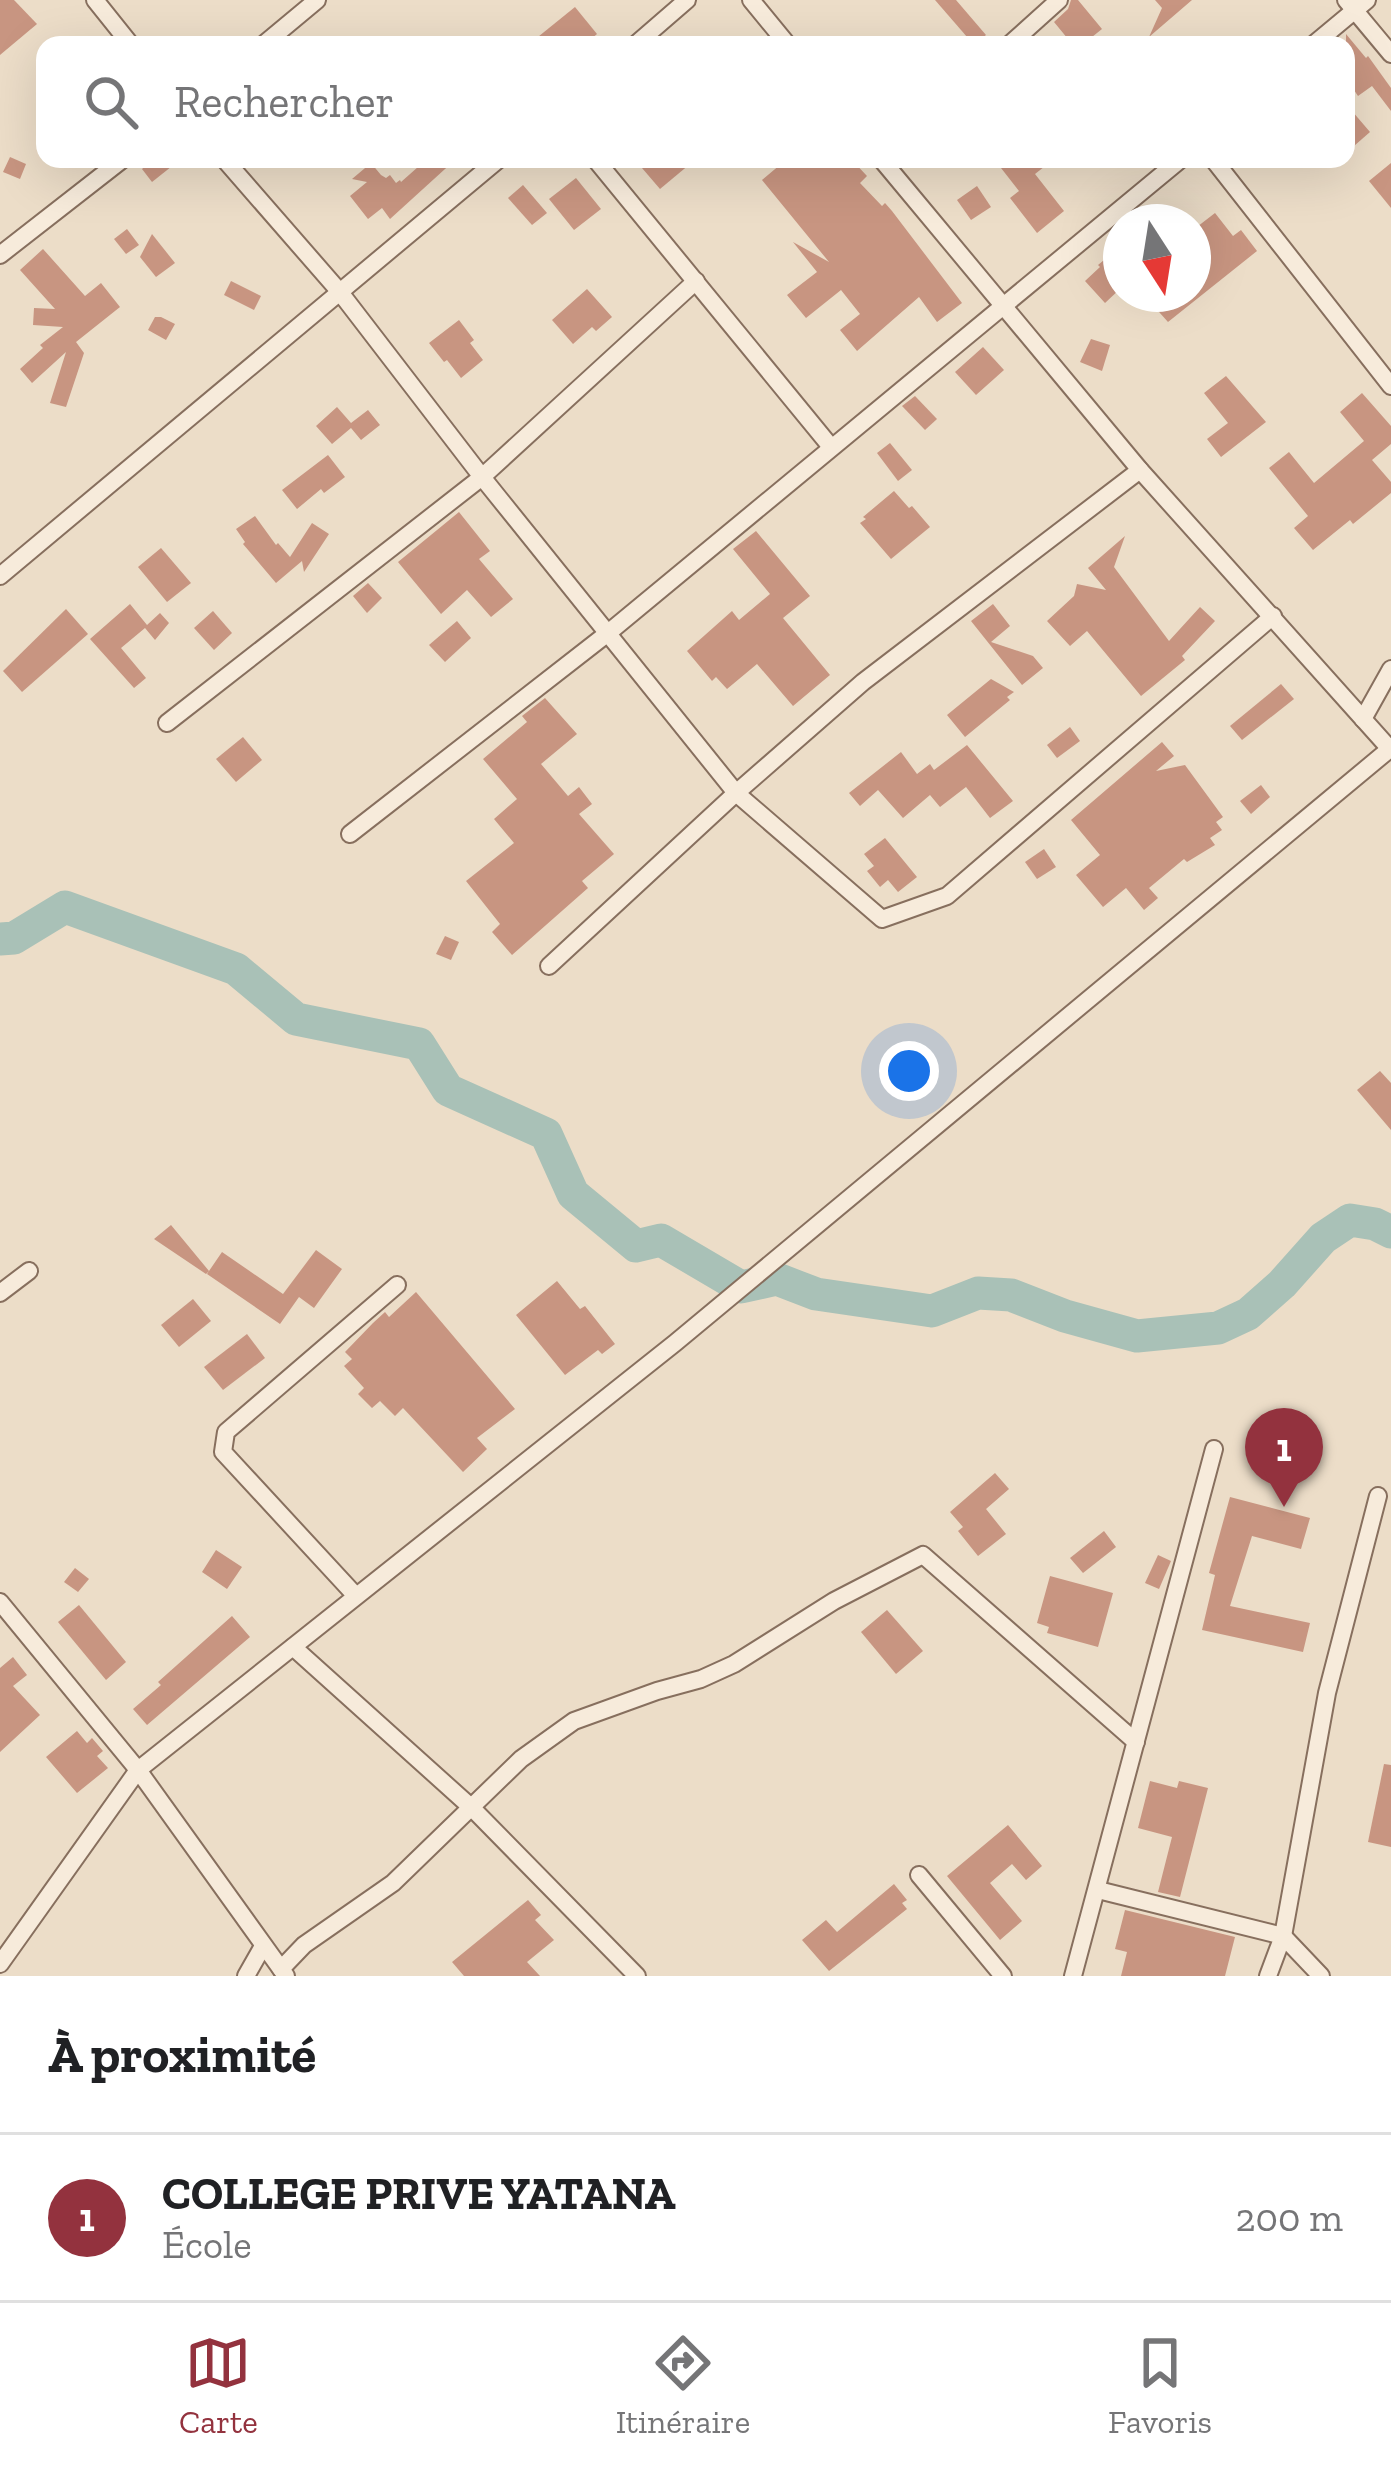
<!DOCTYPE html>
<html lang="fr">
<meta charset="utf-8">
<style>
body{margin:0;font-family:"Zilla Slab",serif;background:#f6f6f6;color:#202124}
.compass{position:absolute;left:1103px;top:204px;width:108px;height:108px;border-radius:50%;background:#fff;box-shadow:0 12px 48px #0002;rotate:168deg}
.you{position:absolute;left:909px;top:1071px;width:42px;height:42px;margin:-30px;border:9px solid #fff;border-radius:50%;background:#1a73e8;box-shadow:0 0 0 18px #1a73e833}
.badge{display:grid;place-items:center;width:78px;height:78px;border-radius:50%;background:#93323e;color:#fff;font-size:39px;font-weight:700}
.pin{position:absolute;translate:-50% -99px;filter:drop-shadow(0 3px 6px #0008)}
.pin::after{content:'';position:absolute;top:63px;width:42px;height:36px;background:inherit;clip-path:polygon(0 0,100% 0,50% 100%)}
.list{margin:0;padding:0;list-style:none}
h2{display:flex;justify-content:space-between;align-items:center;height:156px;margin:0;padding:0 48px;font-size:51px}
h2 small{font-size:39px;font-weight:400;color:#757577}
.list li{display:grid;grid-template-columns:78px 1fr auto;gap:36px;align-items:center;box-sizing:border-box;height:168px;padding:0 48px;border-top:3px solid #e0e0e0}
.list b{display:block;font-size:45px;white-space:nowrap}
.list p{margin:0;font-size:39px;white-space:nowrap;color:#757577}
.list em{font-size:39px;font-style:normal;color:#757577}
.icon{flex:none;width:66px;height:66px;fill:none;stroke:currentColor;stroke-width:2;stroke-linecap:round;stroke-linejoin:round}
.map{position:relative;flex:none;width:1391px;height:1976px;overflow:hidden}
.search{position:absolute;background:#fff;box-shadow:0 12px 48px #0002;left:36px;right:36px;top:36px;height:132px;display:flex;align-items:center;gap:30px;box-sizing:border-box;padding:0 42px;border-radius:24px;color:#757577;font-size:45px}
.sheet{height:324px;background:#fff}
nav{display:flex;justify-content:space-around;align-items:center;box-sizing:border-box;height:168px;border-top:3px solid #e0e0e0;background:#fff;font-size:33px;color:#757577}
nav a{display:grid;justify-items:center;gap:6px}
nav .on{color:#93323e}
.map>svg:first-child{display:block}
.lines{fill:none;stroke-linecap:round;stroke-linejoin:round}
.river{stroke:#a9c1b7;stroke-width:33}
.building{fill:#c89581}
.minor-casing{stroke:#876f5e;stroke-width:20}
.minor{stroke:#f7ebdb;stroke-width:16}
</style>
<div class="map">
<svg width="1391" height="1976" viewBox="0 0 1391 1976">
<rect width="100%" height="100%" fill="#ecddc8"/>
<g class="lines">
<!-- river -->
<polyline class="river" points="0,939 14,938 65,907 236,969 296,1019 419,1044 448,1090 546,1134 573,1194 636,1246 661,1240 741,1287 777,1279 816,1294 932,1311 978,1293 1011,1295 1065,1316 1137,1336 1218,1328 1248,1314 1282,1284 1323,1238 1350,1220 1375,1224 1391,1232"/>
</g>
<!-- building -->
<g class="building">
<polygon points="0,0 14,0 37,24 0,55"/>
<polygon points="935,0 956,0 986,35 974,45"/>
<polygon points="1071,0 1078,0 1102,29 1082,45 1066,45 1068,39 1054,22 1068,9"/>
<polygon points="1155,0 1192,0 1149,37 1162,8"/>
<polygon points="575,7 597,34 584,45 528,45"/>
<polygon points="1346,34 1366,58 1368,56 1391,88 1391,111 1372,86 1358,96 1346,78"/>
<polygon points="1346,104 1370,132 1346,153"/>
<polygon points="10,157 26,164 20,179 3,172"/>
<polygon points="154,159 181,159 152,182 142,169"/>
<polygon points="427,159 456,159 390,219 382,208 368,219 350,196 367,182 352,179 371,163 381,175 386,178 390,175 396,183 400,180 401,182"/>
<polygon points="653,159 696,159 660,189 642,168"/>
<polygon points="787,159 851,159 867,176 860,183 882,206 885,203 892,211 962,303 937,322 919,297 857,351 840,330 860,314 841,290 806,318 787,295 817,272 793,242 829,262 762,180"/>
<polygon points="994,159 1054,159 1035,174 1064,211 1037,233 1010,198 1019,191"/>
<polygon points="1391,163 1391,208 1369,181"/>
<polygon points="576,178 601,209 574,230 549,199"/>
<polygon points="523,185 547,213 532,225 508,198"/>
<polygon points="977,186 991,207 971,220 957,200"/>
<polygon points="1215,213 1233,236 1241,230 1257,251 1168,322 1143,294 1193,294 1193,230"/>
<polygon points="127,229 139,245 126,254 114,239"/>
<polygon points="152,234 175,263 156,277 140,257"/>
<polygon points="1121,246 1121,288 1105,303 1085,281 1100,267 1098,265"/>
<polygon points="43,249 85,296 101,283 120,307 76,342 84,353 66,407 50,403 66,352 32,383 20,369 43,348 40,345 63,327 33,325 34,308 55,309 20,270"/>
<polygon points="231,281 261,296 254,310 224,295"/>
<polygon points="587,289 612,317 596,331 592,327 573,344 552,320"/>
<polygon points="155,317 161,317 175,324 166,340 148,330"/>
<polygon points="459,320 474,340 470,343 483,360 461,378 447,360 444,362 429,343"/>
<polygon points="1091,339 1110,345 1102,371 1080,362"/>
<polygon points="983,347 1004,370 976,395 955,372"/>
<polygon points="1226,376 1266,422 1221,457 1207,439 1228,423 1204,393"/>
<polygon points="1362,393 1391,426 1391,444 1372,460 1391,482 1391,493 1353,524 1350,520 1313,550 1294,528 1308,516 1269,468 1289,452 1314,483 1364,441 1340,412"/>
<polygon points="915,396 937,419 925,430 902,406"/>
<polygon points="337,407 351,423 368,410 380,425 361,440 351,428 332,444 316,426"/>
<polygon points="890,443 912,470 898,481 877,453"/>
<polygon points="328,455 345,477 324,493 321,489 297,509 282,490"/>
<polygon points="894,491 909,508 912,506 930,527 891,559 860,523 866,519 863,517"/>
<polygon points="459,512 490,551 479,559 513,599 491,617 467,590 441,614 398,562"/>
<polygon points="255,516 276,545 278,543 290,557 312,523 329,534 304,572 302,561 276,583 243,544 245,542 236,529"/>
<polygon points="756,531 810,596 783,618 830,675 793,706 757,664 727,689 716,677 712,681 687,651 732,611 739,620 770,594 733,549"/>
<polygon points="1125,536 1114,567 1169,641 1200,607 1215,621 1182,656 1185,660 1141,696 1087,631 1070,646 1047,621 1074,596 1077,584 1106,590 1088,568"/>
<polygon points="161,548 191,583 167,602 138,567"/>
<polygon points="368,583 382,598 367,613 353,596"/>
<polygon points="130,604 147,625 160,613 169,623 155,640 145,628 121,648 146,678 134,688 90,639"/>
<polygon points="993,604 1010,626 991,642 1033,656 1043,668 1022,685 971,621"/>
<polygon points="66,609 88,634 22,692 3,671"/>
<polygon points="213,611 232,633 214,650 194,628"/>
<polygon points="457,621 471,638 445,662 429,645"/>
<polygon points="991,679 1014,692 1007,697 1010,700 965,737 947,715"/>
<polygon points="1281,684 1294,699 1242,740 1230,726"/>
<polygon points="545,698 577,734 541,764 568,796 579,787 592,804 579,814 614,854 582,881 588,888 512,955 492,932 500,924 466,881 514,843 494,819 517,799 483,759 527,722 522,716"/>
<polygon points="1070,727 1080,741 1057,758 1047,745"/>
<polygon points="243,737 262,760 236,782 216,759"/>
<polygon points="1162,742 1174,756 1156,771 1185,765 1223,817 1216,822 1222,830 1210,838 1215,845 1187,862 1184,859 1149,888 1158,898 1144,910 1126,888 1103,907 1076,875 1100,855 1071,820"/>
<polygon points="967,745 1013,801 990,818 966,787 940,807 930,795 903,818 878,790 860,806 849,793 901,752 917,774 930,764 934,770"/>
<polygon points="1261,785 1270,797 1251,814 1240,801"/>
<polygon points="885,838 917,877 898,892 888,880 880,887 867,871 874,866 864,854"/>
<polygon points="1044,849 1056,867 1037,879 1025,862"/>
<polygon points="445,936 459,942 451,960 436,954"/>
<polygon points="1380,1071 1391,1083 1391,1130 1357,1090"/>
<polygon points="171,1225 209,1271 222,1252 283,1294 316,1250 342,1269 314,1308 299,1297 280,1324 207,1274 209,1271 206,1274 154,1239"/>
<polygon points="557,1281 580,1309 585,1306 615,1344 602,1354 598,1350 565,1375 516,1315"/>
<polygon points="416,1292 515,1409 477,1438 487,1449 463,1472 403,1408 395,1416 380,1401 372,1408 358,1394 364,1388 344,1366 352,1359 345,1352 373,1323 385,1312 389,1317"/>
<polygon points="193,1299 211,1321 179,1347 161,1325"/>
<polygon points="247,1334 265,1358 223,1390 204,1367"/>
<polygon points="995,1473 1009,1489 986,1509 1006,1534 978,1556 958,1531 963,1527 950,1512"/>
<polygon points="1230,1497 1310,1518 1301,1549 1252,1536 1230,1606 1310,1623 1303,1652 1202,1630 1215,1575 1209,1573"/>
<polygon points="1104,1531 1116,1547 1083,1573 1070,1558"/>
<polygon points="216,1550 242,1567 227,1589 202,1572"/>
<polygon points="1158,1555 1171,1561 1159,1589 1145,1583"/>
<polygon points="75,1568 89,1579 78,1592 64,1582"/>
<polygon points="1050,1576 1113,1593 1098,1647 1047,1633 1049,1627 1037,1623"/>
<polygon points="79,1605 126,1662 106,1680 58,1622"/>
<polygon points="887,1610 923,1651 896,1674 861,1632"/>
<polygon points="232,1616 250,1637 147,1725 133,1709 161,1685 158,1682"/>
<polygon points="13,1657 27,1675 13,1686 40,1715 0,1752 0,1668"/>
<polygon points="77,1731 87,1743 92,1738 103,1751 97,1756 108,1768 77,1793 46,1757"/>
<polygon points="1384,1764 1391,1765 1391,1847 1368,1842"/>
<polygon points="1150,1781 1177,1788 1179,1781 1208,1788 1180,1897 1158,1892 1172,1837 1138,1828"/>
<polygon points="1008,1825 1042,1866 1026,1880 1012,1864 990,1883 1022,1921 1000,1940 947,1876"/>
<polygon points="894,1884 907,1900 902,1903 907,1909 829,1971 802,1940 826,1920 837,1932"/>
<polygon points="528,1900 541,1915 535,1920 554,1940 527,1962 540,1976 464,1976 452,1962"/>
<polygon points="1125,1910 1235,1937 1225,1976 1121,1976 1127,1952 1115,1949"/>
</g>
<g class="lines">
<defs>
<g id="minor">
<polyline points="95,0 131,45"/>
<polyline points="751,0 788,45"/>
<polyline points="1346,0 1391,54"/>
<polyline points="263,45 317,0"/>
<polyline points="635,45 687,0"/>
<polyline points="1009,45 1059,0"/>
<polyline points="1313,45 1367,0"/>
<polyline points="224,159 339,291 482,477 736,793 882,919 947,896 1273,616"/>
<polyline points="595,159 831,447"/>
<polyline points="881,159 1140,470 1390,749"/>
<polyline points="1213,159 1391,386"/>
<polyline points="0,255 123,159"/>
<polyline points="0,576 499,159"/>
<polyline points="1363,719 1391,669"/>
<polyline points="167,723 482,477 696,281"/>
<polyline points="350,834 608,633 1181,159"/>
<polyline points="549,966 736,793 863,682 1140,470"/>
<polyline points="0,1293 29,1271"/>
<polyline points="356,1596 223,1452 226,1432 397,1285"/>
<polyline points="0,1602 138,1770 286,1976"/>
<polyline points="293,1647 472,1808 637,1976"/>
<polyline points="919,1875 1003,1976"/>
<polyline points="1098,1890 1283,1936 1321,1976"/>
<polyline points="0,1964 138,1770 675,1343 1391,748"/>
<polyline points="281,1969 304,1945 393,1883 521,1759 574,1721 657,1691 701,1679 734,1664 834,1601 923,1555 1136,1742"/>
<polyline points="246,1976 263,1946"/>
<polyline points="1073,1976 1214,1449"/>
<polyline points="1268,1976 1283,1936 1327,1693 1378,1496"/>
</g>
</defs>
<!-- minor casing -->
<use href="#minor" class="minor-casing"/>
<!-- minor -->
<use href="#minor" class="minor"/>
</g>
</svg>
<svg class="compass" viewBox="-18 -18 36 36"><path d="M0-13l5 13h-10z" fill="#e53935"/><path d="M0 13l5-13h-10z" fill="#757577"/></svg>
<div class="you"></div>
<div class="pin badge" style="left:1284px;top:1507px">1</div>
<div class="search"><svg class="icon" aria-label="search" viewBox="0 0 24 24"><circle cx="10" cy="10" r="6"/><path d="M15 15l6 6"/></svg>Rechercher</div>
</div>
<section class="sheet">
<h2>À proximité<small></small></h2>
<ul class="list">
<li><span class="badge">1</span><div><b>COLLEGE PRIVE YATANA</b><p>École</p></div><em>200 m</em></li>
</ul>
</section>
<nav>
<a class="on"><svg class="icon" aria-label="map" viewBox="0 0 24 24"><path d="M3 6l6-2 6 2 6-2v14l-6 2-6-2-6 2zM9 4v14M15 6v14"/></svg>Carte</a>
<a><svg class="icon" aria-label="directions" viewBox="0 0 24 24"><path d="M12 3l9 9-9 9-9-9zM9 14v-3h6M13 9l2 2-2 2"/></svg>Itinéraire</a>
<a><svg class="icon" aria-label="saved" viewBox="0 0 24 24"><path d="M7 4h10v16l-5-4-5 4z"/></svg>Favoris</a>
</nav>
